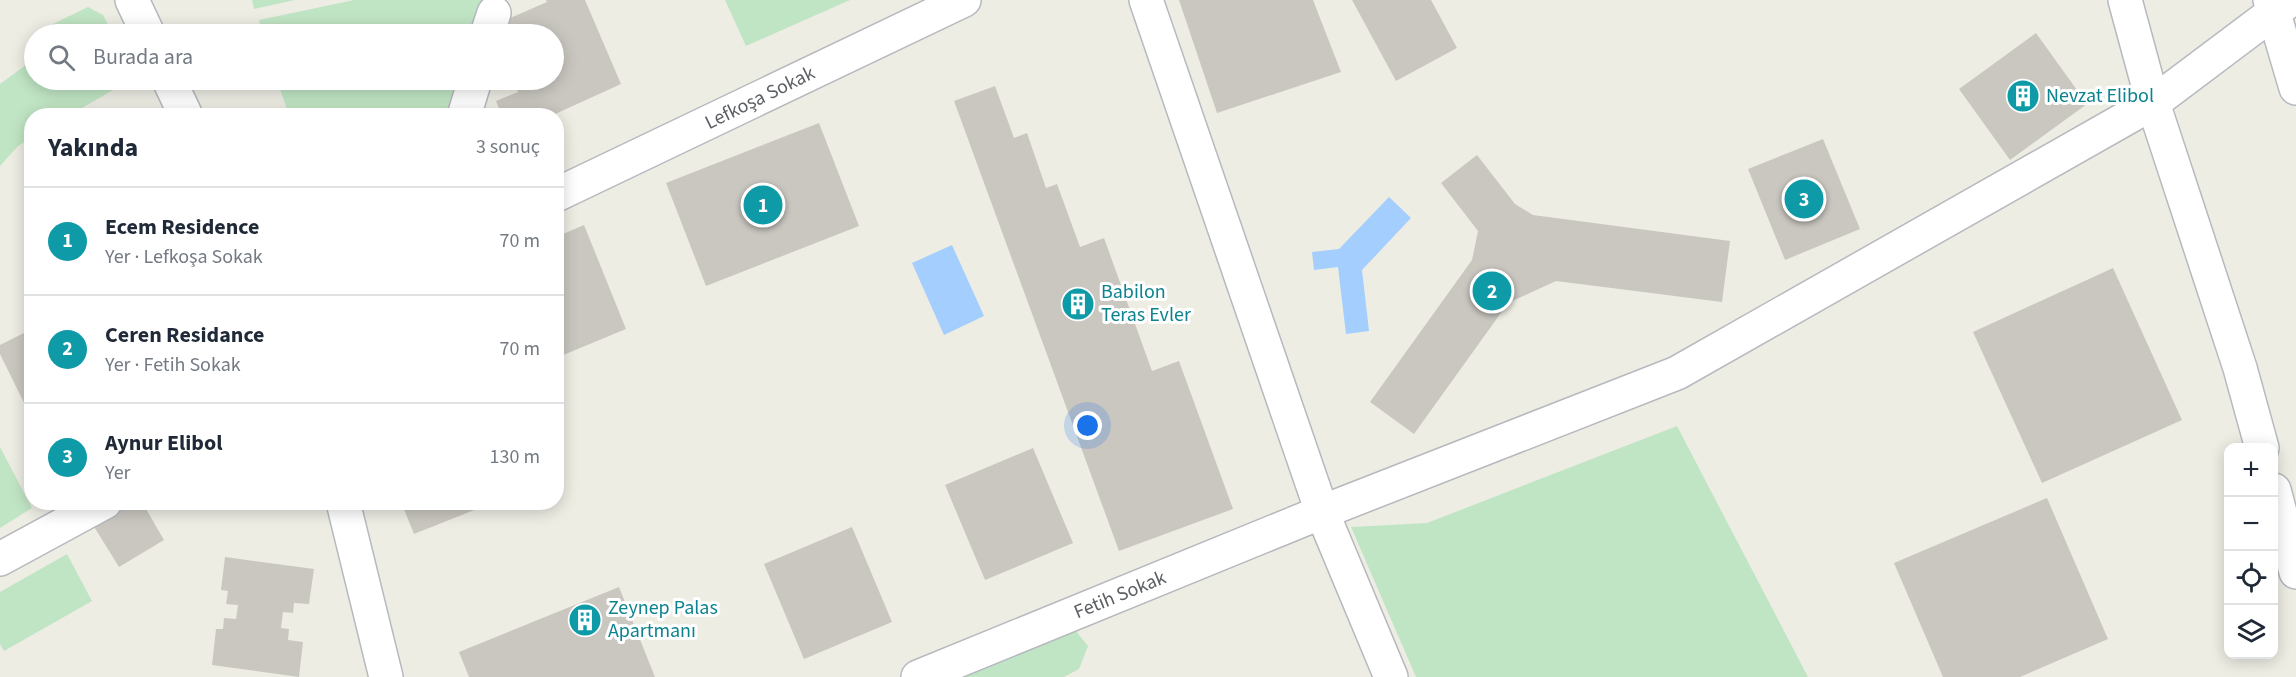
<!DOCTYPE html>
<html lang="tr">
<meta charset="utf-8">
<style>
body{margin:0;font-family:"Source Sans 3",sans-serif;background:#f2f2f3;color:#1f2937}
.controls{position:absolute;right:18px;bottom:18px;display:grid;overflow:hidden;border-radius:12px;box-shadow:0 3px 15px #0003}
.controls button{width:54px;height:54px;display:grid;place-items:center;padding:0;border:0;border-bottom:2px solid #e0e1e3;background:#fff;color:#1f2937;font:30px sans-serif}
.you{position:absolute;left:1088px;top:426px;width:21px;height:21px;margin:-15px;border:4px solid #fff;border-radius:50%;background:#1a73e8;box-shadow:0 0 0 9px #1a73e833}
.badge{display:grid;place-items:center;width:39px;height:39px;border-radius:50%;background:#7c3aed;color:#fff;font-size:20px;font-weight:700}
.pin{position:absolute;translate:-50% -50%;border:3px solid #fff;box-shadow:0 2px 6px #0006}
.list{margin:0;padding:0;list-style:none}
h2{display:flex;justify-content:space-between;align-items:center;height:78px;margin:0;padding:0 24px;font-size:26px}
h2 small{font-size:20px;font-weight:400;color:#747a83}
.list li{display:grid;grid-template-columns:39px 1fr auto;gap:18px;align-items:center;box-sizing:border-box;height:108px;padding:0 24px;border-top:2px solid #e0e1e3}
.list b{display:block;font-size:22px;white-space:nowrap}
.list p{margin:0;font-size:20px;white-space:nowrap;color:#747a83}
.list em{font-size:20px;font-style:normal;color:#747a83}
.icon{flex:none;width:33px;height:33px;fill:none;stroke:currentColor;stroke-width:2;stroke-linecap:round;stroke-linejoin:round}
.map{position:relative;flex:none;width:2296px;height:677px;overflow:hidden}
.search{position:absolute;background:#fff;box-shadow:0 3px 15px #0003;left:24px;top:24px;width:540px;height:66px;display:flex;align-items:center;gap:15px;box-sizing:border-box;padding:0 21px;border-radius:33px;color:#747a83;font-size:22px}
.panel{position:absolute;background:#fff;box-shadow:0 3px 15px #0003;left:24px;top:108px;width:540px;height:402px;border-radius:24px}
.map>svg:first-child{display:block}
.green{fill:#c0e5c4}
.water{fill:#a4cefd}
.building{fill:#cac7c1}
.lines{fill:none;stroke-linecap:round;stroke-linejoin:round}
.minor-casing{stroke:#b6b9be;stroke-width:36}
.minor{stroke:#fff;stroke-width:33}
.labels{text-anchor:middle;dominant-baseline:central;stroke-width:6;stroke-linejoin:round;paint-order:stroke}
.culture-label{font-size:20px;fill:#0d838f;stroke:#fff;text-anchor:start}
.street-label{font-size:20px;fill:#5c5f64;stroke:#fff}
</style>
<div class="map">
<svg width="2296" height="677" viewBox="0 0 2296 677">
<rect width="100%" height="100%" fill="#eeede4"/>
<!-- green -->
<g class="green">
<polygon points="252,0 295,0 254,9"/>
<polygon points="354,0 483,0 472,34 263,34 259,20"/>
<polygon points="725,0 850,0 746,46"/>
<polygon points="88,7 103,15 113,34 51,34 51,25"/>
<polygon points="34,59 34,80 130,80 70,115 32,116 31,138 18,146 0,166 0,84"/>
<polygon points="277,80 458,80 446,116 289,115"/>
<polygon points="1677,426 1808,677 1416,677 1351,527 1427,523"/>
<polygon points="0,447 32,508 0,528"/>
<polygon points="67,554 92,601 4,651 0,644 0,592"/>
<polygon points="1059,627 1076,631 1088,646 1079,669 1064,677 940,677"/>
</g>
<!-- water -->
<g class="water">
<polygon points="1389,197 1411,218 1362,270 1369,331 1346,334 1338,267 1314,270 1312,252 1339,249"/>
<polygon points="952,245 984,316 944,335 912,263"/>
</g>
<!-- building -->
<g class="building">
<polygon points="546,0 585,0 621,84 551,116 502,116 496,101 518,92 513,80 554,80 554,34 499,34 506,20 547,2"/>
<polygon points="1179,0 1313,0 1341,72 1217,113"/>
<polygon points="1352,0 1431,0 1457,48 1396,81"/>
<polygon points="2036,33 2087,104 2010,160 1959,89"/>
<polygon points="995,86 1014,138 1027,133 1046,188 1057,184 1080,247 1104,238 1152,371 1179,361 1233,509 1119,551 954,101"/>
<polygon points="819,123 859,226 706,286 666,183"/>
<polygon points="1823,139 1860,229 1785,260 1748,169"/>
<polygon points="1477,155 1515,204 1533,215 1730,241 1722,302 1556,281 1508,303 1414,434 1370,402 1472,260 1478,231 1441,183"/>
<polygon points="584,225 626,329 556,358 556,237"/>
<polygon points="2113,268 2182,420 2042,483 1973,332"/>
<polygon points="32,329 32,419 0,354 0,345"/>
<polygon points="1033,448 1073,543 985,580 945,485"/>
<polygon points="2047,498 2108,639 2020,677 1943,677 1894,563"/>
<polygon points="131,502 142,502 164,540 119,567 93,525"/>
<polygon points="401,502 492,502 492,503 414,534"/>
<polygon points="852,527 892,622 804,659 764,564"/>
<polygon points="225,557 314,569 309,604 294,603 293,613 283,612 281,628 289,629 288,640 303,642 299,677 212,665 216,629 223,629 224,618 236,619 238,605 226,604 228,591 221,590"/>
<polygon points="619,587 655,677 469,677 459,652"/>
</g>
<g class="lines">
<defs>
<g id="minor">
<polyline points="132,0 148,34"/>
<polyline points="1146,0 1322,512 1391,677"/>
<polyline points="2125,0 2153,103 2240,368 2262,448"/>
<polyline points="2270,0 2296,88"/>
<polyline points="487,34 494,13"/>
<polyline points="169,80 186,116"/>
<polyline points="464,116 475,80"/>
<polyline points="556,195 964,0"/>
<polyline points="2274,490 2296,572"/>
<polyline points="343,502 386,677"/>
<polyline points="0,559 105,502"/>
<polyline points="918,677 1322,512 1677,373 2153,103 2290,0"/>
</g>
</defs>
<!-- minor casing -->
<use href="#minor" class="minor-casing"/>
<!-- minor -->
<use href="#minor" class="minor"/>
</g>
<!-- icons -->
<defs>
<symbol id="building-disc" viewBox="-11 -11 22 22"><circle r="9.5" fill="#0f9aa8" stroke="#fff"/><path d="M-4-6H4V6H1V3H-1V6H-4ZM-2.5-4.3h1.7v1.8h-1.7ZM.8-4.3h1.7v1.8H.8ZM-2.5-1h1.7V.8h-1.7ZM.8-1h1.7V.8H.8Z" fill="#fff"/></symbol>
</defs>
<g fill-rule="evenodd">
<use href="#building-disc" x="2004" y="77" width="38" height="38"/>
<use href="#building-disc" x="1059" y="285" width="38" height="38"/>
<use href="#building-disc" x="566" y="601" width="38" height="38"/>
</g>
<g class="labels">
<!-- culture labels -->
<g class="culture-label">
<text x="2046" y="96">Nevzat Elibol</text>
<text x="1101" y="292">Babilon<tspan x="1101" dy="23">Teras Evler</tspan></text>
<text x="608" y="608">Zeynep Palas<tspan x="608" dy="23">Apartmanı</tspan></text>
</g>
<!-- street labels -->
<g class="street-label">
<text transform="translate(760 98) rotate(-26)">Lefkoşa Sokak</text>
<text transform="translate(1120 595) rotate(-22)">Fetih Sokak</text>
</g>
</g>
</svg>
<div class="controls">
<button>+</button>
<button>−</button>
<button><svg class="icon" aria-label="locate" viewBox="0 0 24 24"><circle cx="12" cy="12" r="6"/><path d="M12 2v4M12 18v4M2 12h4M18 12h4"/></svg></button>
<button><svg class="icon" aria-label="layers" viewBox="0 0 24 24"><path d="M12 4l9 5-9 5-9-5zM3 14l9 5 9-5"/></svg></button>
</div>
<div class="you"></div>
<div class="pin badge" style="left:763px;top:205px;background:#0f9aa8">1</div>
<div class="pin badge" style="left:1492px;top:291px;background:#0f9aa8">2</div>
<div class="pin badge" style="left:1804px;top:199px;background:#0f9aa8">3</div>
<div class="search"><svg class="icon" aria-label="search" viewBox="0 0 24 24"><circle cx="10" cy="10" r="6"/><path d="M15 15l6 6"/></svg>Burada ara</div>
<section class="panel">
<h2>Yakında<small>3 sonuç</small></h2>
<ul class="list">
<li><span class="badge" style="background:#0f9aa8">1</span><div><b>Ecem Residence</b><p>Yer · Lefkoşa Sokak</p></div><em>70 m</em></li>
<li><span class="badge" style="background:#0f9aa8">2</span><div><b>Ceren Residance</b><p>Yer · Fetih Sokak</p></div><em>70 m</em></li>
<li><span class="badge" style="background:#0f9aa8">3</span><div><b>Aynur Elibol</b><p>Yer</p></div><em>130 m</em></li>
</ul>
</section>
</div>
